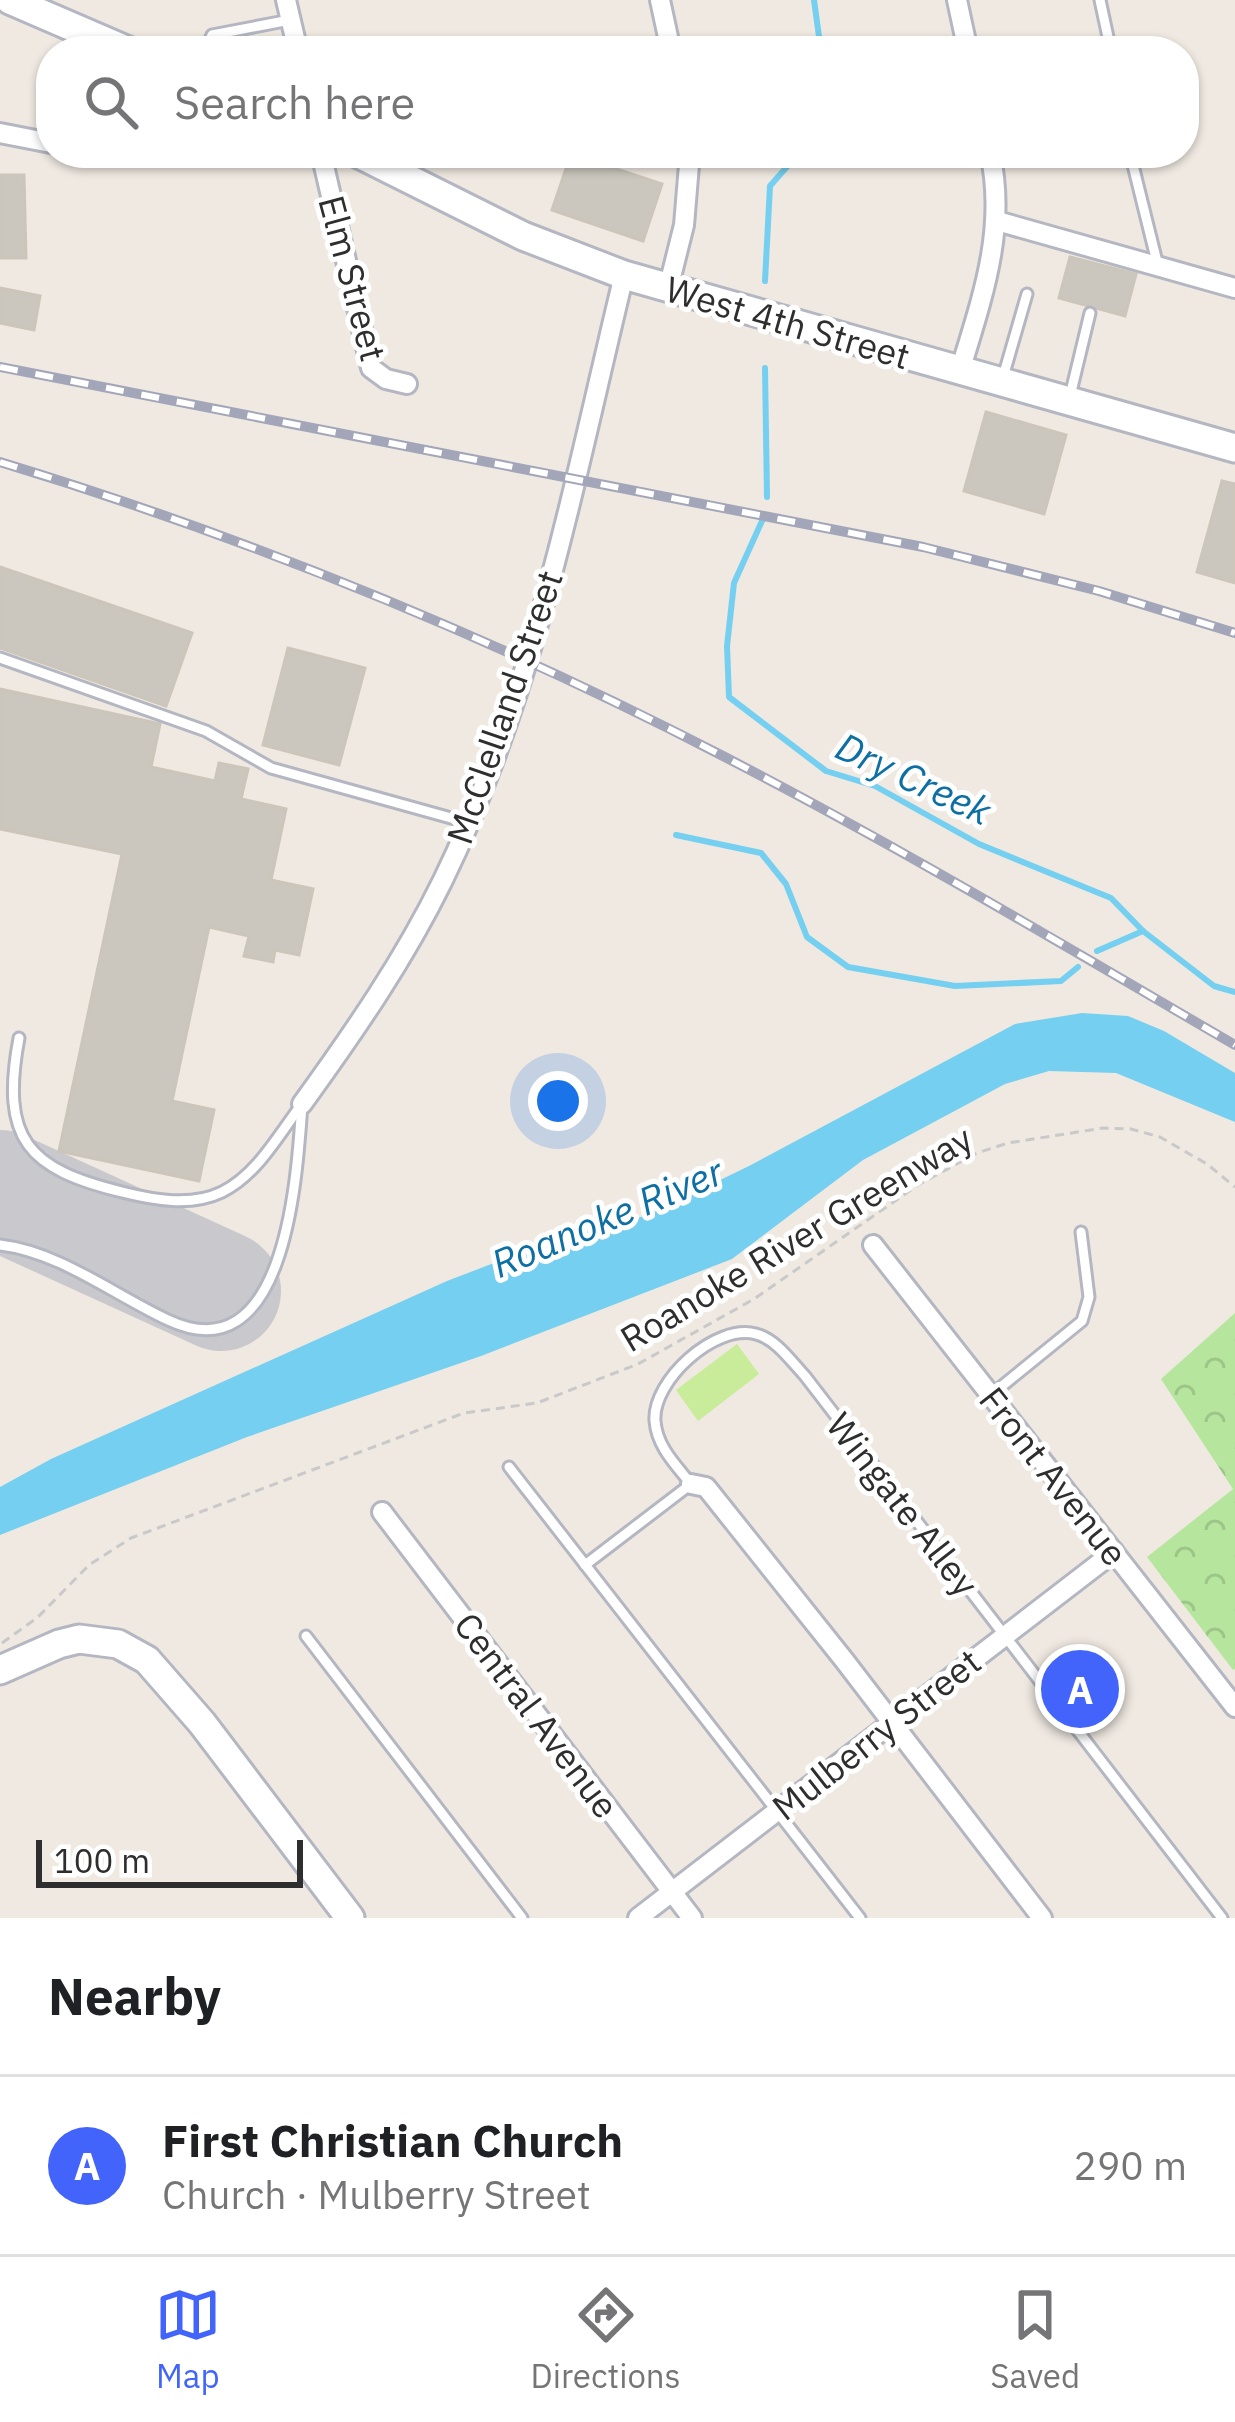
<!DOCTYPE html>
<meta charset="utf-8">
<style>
body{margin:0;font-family:"IBM Plex Sans",sans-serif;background:#f2f2f2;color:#202124}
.scale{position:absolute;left:36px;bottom:30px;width:267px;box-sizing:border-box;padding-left:12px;border:6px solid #2e2e2e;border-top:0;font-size:33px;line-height:42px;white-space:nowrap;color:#2e2e2e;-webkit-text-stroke:9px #fff;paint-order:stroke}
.you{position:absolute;left:558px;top:1101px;width:42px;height:42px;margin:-30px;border:9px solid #fff;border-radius:50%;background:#1a73e8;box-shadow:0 0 0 18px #1a73e833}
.badge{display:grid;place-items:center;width:78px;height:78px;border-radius:50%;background:#4264fb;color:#fff;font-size:39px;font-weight:700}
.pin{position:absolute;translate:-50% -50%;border:6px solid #fff;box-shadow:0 3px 12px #0006}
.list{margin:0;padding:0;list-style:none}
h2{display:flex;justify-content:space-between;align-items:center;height:156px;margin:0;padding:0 48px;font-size:51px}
h2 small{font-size:39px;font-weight:400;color:#757577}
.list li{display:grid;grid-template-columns:78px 1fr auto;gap:36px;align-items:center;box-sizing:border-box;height:180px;padding:0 48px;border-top:3px solid #e0e0e0}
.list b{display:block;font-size:45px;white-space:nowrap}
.list p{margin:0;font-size:39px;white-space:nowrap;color:#757577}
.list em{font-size:39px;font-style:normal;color:#757577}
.icon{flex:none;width:66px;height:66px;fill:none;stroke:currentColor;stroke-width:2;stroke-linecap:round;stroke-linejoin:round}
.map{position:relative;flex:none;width:1235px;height:1918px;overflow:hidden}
.search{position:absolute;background:#fff;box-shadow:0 3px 9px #0004;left:36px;right:36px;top:36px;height:132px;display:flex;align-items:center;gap:30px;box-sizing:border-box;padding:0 42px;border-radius:48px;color:#757577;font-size:45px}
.sheet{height:336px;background:#fff}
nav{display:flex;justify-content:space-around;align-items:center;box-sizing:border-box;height:168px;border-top:3px solid #e0e0e0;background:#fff;font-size:33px;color:#757577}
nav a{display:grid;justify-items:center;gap:6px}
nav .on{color:#4264fb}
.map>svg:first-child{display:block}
.park{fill:url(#park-crowns)}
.pitch{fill:#c9ec9a}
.water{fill:#75cff0}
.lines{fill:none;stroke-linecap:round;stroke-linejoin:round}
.stream{stroke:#75cff0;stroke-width:6}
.runway{stroke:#c9c8cc;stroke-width:120}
.building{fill:#cbc7bf;stroke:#cbc5ba;stroke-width:3}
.lane-casing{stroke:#b4b7c1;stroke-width:15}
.street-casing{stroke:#b4b7c1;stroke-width:24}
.secondary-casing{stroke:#b4b7c1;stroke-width:33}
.path{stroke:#c9c9c9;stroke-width:3;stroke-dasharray:9 6;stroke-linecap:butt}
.lane{stroke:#fff;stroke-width:9}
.street{stroke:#fff;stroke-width:18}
.secondary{stroke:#fff;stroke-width:27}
.rail-casing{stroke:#a3a6b8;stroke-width:10}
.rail{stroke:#fff;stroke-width:6;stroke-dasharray:18;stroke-linecap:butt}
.labels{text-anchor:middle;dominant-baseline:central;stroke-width:10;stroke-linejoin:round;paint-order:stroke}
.street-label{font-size:36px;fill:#2e2e2e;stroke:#fff}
.water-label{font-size:39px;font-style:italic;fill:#0d6fa3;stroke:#fff}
</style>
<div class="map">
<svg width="1235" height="1918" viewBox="0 0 1235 1918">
<defs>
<pattern id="park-crowns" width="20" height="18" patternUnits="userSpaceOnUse" patternTransform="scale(3)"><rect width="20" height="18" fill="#b6e59e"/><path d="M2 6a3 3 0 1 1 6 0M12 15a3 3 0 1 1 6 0" fill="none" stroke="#9dc588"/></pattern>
</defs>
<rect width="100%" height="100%" fill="#efe9e1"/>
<!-- park -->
<polygon class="park" points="1235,1313 1235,1669 1233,1670 1147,1557 1233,1489 1161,1379"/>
<!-- pitch -->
<polygon class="pitch" points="737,1344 759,1374 698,1421 676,1390"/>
<!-- water -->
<polygon class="water" points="1082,1013 1128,1016 1164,1031 1235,1073 1235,1122 1116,1073 1049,1071 1005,1084 863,1160 732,1259 481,1356 247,1437 0,1535 0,1487 51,1459 447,1281 554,1240 648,1215 749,1166 1015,1024"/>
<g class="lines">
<!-- stream -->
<g class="stream">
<polyline points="814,0 821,51"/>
<polyline points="765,281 770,186 799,153"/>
<polyline points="765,368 767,497"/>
<polyline points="762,521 734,583 727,646 729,697 826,771 875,786 979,844 1111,898 1143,931 1214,986 1235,992"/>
<polyline points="676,835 761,853 786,884 807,937 848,967 955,986 1061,981 1078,967"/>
<polyline points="1097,951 1143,931"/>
</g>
<!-- runway -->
<polyline class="runway" points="0,1190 221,1291"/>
</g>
<!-- building -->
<g class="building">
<polygon points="571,154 662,184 643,241 552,210"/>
<polygon points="0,175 24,175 26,258 0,258"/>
<polygon points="1070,257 1136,274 1125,316 1059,298"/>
<polygon points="0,288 40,296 34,330 0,323"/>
<polygon points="986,412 1066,435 1044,514 964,491"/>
<polygon points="1222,481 1235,484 1235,583 1197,572"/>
<polygon points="0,567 192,633 166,706 0,648"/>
<polygon points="288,648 365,668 339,765 263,745"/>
<polygon points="0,689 160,724 151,767 215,781 219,763 248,769 241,799 286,809 271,880 313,889 299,955 275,950 273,962 244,956 249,936 209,927 172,1101 214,1110 199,1181 59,1151 122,854 0,829"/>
</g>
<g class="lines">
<defs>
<g id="lane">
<polyline points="1100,0 1111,51"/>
<polyline points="205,51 212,35 290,20"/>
<polyline points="1130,153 1158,266"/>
<polyline points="1003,377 1027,294"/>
<polyline points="1070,396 1090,313"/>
<polyline points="0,658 206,731 271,768 469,823"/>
<path d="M19 1038C0 1140 28 1169 122 1192 154 1200 191 1207 222 1192 257 1175 279 1134 302 1104"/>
<path d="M0 1245C60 1252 114 1295 168 1320 287 1376 297 1174 302 1104"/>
<polyline points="991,1395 1082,1321 1089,1297 1081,1232"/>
<polyline points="509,1467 860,1918"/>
<path d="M585 1565 691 1484C676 1465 657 1447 655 1421 652 1381 715 1323 756 1334 776 1339 791 1361 805 1376L1222 1918"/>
<polyline points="306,1636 522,1918"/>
</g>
<g id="street">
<polyline points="286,0 298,51"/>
<polyline points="660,0 671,51"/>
<polyline points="957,0 968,51"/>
<polyline points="0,133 51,143"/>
<polyline points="105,153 168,153"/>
<polyline points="321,153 371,368 386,379 407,384"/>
<polyline points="997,221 1235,288"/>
<polyline points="668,289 684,225 690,153"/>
<path d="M960 371C982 298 1007 229 990 153"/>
<path d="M302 1104C354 1032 404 960 443 880 535 692 575 477 624 275"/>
<polyline points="873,1245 1235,1707"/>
<polyline points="691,1484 706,1487 844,1660 1042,1918"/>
<polyline points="382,1512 692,1918"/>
<polyline points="638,1918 1114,1552"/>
</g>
<g id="secondary">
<polyline points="10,0 128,51"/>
<polyline points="357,153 523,236 624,275 1235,448"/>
<polyline points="0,1670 59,1644 79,1639 118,1644 147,1660 202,1723 350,1918"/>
</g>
</defs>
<!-- lane casing -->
<use href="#lane" class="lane-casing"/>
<!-- street casing -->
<use href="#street" class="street-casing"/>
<!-- secondary casing -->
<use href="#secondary" class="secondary-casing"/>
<!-- path -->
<polyline class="path" points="2,1643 37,1618 89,1565 131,1538 464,1413 537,1403 638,1364 754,1299 918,1185 977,1153 1008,1143 1103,1128 1131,1129 1160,1137 1207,1164 1235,1187"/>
<!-- lane -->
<use href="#lane" class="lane"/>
<!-- street -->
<use href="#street" class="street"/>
<!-- secondary -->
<use href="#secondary" class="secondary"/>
<defs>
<g id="rail">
<polyline points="0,367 923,547 1099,591 1235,633"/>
<path d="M0 462C247 537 492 637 721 755 896 845 1065 946 1235 1045"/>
</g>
</defs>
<!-- rail casing -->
<use href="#rail" class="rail-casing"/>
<!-- rail -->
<use href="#rail" class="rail"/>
</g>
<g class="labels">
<!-- street labels -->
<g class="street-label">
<text transform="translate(353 278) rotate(75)">Elm Street</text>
<text transform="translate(788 322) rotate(16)">West 4th Street</text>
<text transform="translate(504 707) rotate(-71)">McClelland Street</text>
<text transform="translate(796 1238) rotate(-31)">Roanoke River Greenway</text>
<text transform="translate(1054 1476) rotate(52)">Front Avenue</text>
<text transform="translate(903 1504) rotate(52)">Wingate Alley</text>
<text transform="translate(537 1715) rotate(53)">Central Avenue</text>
<text transform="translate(876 1734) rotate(-38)">Mulberry Street</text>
</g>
<!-- water labels -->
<g class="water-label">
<text transform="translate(914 778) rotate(25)">Dry Creek</text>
<text transform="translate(607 1217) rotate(-23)">Roanoke River</text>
</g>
</g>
</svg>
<div class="scale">100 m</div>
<div class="you"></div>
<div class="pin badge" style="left:1080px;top:1689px">A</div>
<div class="search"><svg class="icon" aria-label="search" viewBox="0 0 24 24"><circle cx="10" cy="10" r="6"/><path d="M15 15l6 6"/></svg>Search here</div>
</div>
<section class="sheet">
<h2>Nearby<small></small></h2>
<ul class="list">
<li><span class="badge">A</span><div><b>First Christian Church</b><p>Church · Mulberry Street</p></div><em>290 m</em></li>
</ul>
</section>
<nav>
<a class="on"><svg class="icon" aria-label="map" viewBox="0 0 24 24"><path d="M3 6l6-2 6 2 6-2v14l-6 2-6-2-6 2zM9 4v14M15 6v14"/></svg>Map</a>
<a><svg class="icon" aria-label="directions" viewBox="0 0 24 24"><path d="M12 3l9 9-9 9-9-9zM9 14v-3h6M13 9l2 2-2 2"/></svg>Directions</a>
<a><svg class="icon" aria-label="saved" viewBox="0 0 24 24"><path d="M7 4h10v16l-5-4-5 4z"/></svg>Saved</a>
</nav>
